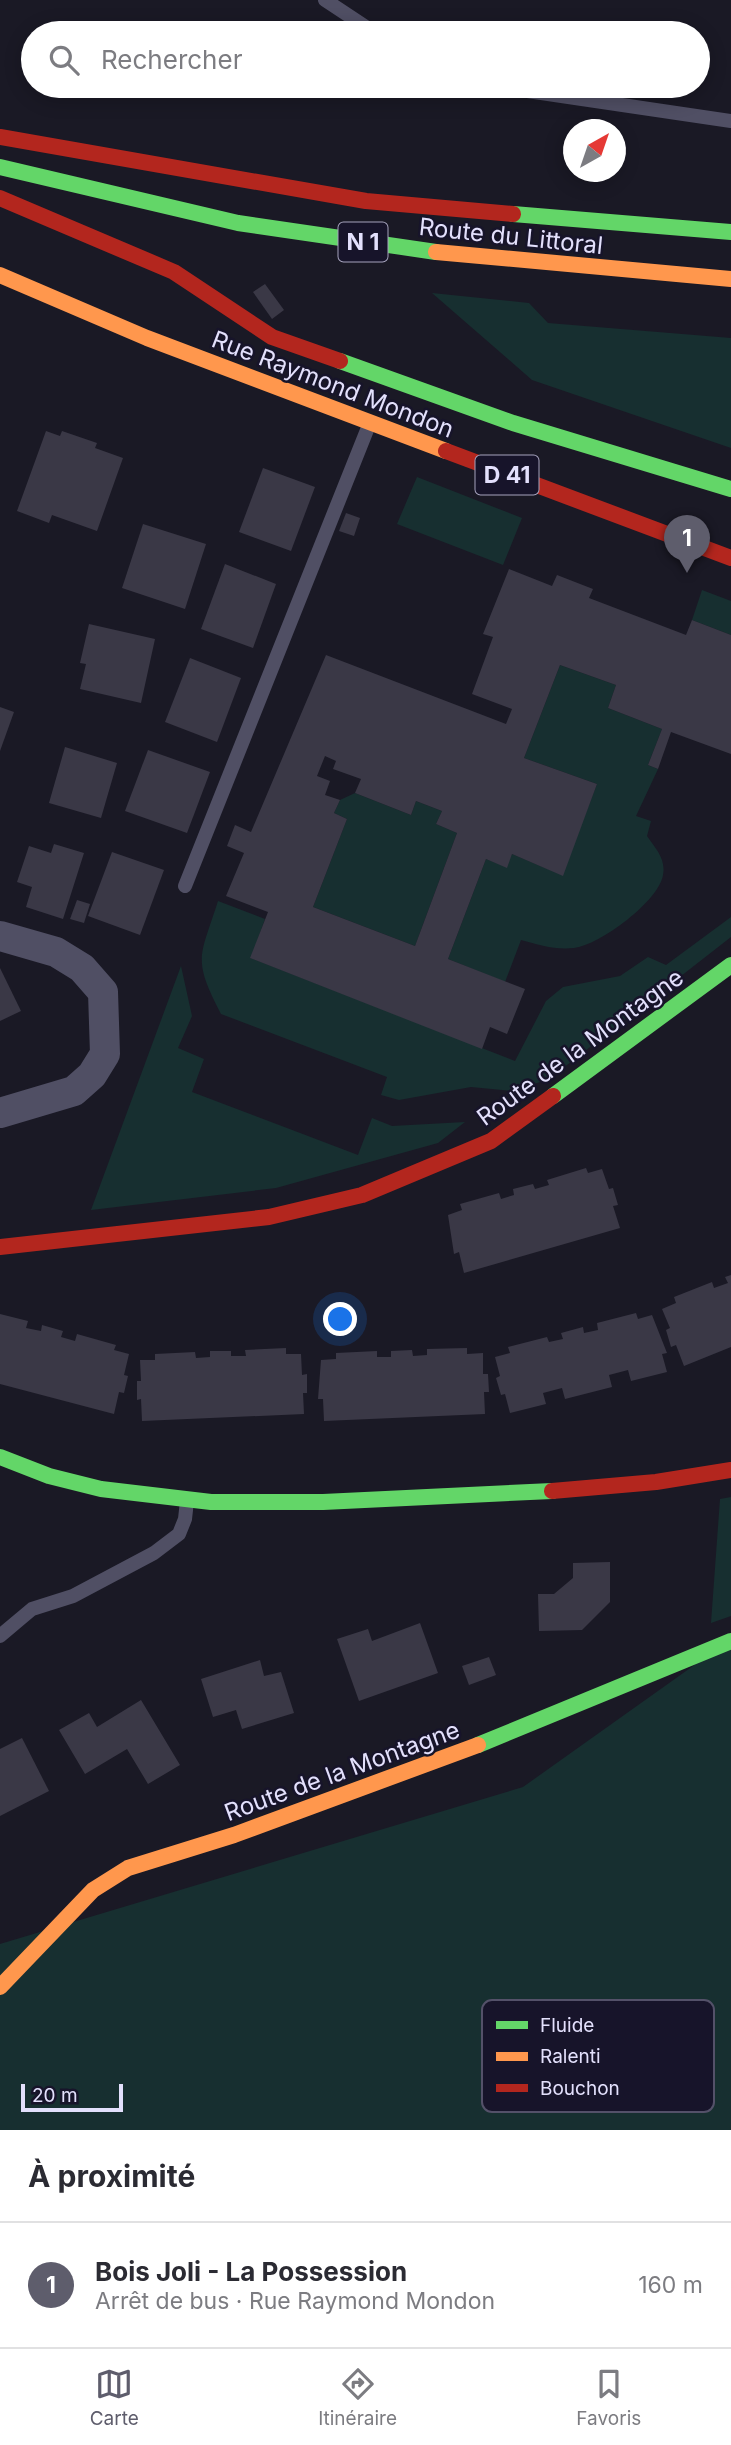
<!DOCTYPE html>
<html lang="fr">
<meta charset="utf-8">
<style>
body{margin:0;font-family:Inter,sans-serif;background:#f7f7f7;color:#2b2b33}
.compass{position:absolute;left:563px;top:119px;width:63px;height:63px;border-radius:50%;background:#fff;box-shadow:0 4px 18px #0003;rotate:40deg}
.scale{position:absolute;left:21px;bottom:18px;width:102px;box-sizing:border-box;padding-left:7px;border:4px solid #e3e0fc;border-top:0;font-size:19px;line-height:24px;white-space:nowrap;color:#e3e0fc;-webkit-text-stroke:5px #17142a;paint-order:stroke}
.you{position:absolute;left:341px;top:1320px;width:24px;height:24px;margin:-18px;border:5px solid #fff;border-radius:50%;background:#1a73e8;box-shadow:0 0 0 10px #1a73e833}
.badge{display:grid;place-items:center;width:46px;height:46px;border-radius:50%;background:#5e5d6c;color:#fff;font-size:23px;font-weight:700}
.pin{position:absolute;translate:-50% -58px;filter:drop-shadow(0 2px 4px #0008)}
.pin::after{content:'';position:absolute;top:37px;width:24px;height:21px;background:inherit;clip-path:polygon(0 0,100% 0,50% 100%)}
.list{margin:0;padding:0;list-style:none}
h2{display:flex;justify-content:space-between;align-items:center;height:91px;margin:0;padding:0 28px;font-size:30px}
h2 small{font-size:23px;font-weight:400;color:#7c7c81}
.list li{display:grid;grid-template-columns:46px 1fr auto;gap:21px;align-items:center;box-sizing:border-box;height:126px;padding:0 28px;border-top:2px solid #e1e1e2}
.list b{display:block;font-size:26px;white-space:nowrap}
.list p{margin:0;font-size:23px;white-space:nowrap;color:#7c7c81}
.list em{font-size:23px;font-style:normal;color:#7c7c81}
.icon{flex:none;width:38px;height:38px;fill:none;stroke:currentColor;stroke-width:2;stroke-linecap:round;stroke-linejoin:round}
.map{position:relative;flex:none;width:731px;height:2130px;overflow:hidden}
.search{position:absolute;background:#fff;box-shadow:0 4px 18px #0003;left:21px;right:21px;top:21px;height:77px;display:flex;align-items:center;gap:18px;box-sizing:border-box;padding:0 24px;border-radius:38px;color:#7c7c81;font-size:26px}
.sheet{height:217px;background:#fff}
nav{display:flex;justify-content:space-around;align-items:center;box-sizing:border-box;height:98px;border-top:2px solid #e1e1e2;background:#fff;font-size:19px;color:#7c7c81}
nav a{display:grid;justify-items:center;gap:4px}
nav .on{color:#5e5d6c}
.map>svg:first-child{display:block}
.green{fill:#172f30}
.building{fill:#3a3846;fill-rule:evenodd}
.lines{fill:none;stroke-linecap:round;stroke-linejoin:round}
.lane{stroke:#504f64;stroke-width:14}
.street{stroke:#504f64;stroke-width:30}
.fast{stroke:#63d668;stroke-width:16}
.slow{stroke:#ff974d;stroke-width:16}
.jam{stroke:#b3261e;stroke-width:16}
.labels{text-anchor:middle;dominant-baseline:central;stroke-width:5;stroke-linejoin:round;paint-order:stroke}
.shield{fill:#17142a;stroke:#a6a3bd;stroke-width:2}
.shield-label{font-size:23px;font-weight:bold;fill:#e3e0fc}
.street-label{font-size:24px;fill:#e3e0fc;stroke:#17142a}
.key{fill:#17142a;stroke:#545169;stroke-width:2}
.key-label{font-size:19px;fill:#e3e0fc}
</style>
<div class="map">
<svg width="731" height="2130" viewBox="0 0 731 2130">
<rect width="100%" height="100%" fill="#1a1925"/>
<!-- green -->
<g class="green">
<polygon points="432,293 529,303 548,323 731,338 731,448 532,380"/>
<polygon points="417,477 522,518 503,565 397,524"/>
<polygon points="702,590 731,601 731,635 692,620"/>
<path d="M560 665 616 685 608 708 662 729 648 765 658 769 636 816 651 821 647 836C656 849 666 859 663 875 659 901 600 945 574 948 555 950 539 945 521 940L505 982 448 959 486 859 506 867 512 854 562 875 597 784 524 758Z"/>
<polygon points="355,793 411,815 416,801 442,811 436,824 457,833 415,946 313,907 347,819 334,813 340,800"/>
<path d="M218 901 265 919 251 958 515 1061 546 1001 563 987 620 976 648 957 666 965 731 917V937L549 1079 513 1091 471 1087 399 1100 381 1095 387 1077 221 1014C192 958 200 958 218 901Z"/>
<polygon points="181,966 192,1016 178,1048 204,1059 192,1092 358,1155 372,1118 392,1126 465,1122 438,1143 276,1188 91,1210"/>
<polygon points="731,1497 731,1616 711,1623 720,1499"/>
<polygon points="731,1639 731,2130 0,2130 0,1944 523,1787"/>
</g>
<!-- building -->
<g class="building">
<polygon points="265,284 284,310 272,319 253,292"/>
<polygon points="46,431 60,436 62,431 97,443 95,448 123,458 97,531 52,515 49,523 17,511"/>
<polygon points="263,468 315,487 291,551 239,532"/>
<polygon points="346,513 360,518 354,536 339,531"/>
<polygon points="143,524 206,544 185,609 122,588"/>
<polygon points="225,564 276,584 253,648 201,629"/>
<path d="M509 569 552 586 557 575 593 589 589 598 686 635 692 620 731 635V754L671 732 658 769 648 765 662 729 608 708 616 685 560 665 524 758 597 784 563 876 512 854 507 868 486 859 448 959 525 989 507 1034 490 1027 482 1049 250 958 268 912 226 896 244 853 227 846 235 825 251 832 326 655 506 724 512 709 472 694 493 637 483 634ZM325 756 336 761 333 769 361 779 355 793 411 815 416 801 442 811 436 824 457 833 415 946 313 907 347 819 334 813 340 800 325 795 330 781 317 776Z"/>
<polygon points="89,624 155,639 141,703 80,689 86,664 80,663"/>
<polygon points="190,658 241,678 217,742 165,722"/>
<polygon points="0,707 14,712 0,751"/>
<polygon points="65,747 117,763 101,818 49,803"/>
<polygon points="148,750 210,772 187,833 125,811"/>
<polygon points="54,844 84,853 63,919 26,907 32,887 17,882 29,846 51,853"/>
<polygon points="112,852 164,870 140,935 88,916"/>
<polygon points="77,900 90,904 84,923 70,919"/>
<polygon points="0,968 21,1011 0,1021"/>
<polygon points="586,1168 588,1173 602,1169 609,1189 613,1188 618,1205 613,1206 620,1228 464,1273 459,1252 454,1254 448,1215 462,1210 460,1204 499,1193 501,1199 514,1195 513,1189 533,1184 535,1189 549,1185 547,1180"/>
<polygon points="731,1275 731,1347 684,1366 676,1345 671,1347 666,1330 670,1328 662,1309 676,1303 674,1297 712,1282 714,1288 728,1283 725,1277"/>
<polygon points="636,1313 638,1319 652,1315 667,1353 662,1354 667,1372 631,1381 628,1370 609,1375 612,1387 565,1399 562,1388 543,1393 546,1404 510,1413 505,1394 501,1395 496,1378 500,1376 495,1357 510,1353 508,1347 547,1337 549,1342 563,1339 561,1333 583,1327 584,1333 598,1330 597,1323"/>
<polygon points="0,1314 28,1321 26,1328 41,1331 42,1325 63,1331 61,1337 75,1341 77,1334 116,1345 114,1350 129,1354 124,1375 128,1376 124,1393 119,1392 114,1414 0,1384"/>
<polygon points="286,1348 286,1354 301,1354 302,1375 307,1374 307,1393 303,1393 304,1414 142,1421 141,1399 137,1400 137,1381 141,1381 140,1360 155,1360 155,1354 195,1352 196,1358 210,1357 210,1351 231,1351 231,1356 246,1356 245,1350"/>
<polygon points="467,1348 467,1354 483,1353 483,1374 488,1374 489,1392 484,1392 485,1414 324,1421 323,1399 318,1399 321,1360 336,1359 336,1353 377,1351 377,1357 391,1357 391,1351 412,1350 413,1356 427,1355 427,1349"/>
<polygon points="610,1562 610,1602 582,1630 539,1631 538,1594 554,1594 573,1578 573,1563"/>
<polygon points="420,1623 438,1673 359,1701 337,1639 368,1629 372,1641"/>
<polygon points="489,1657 496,1675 469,1685 462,1666"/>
<polygon points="260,1660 264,1676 281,1672 294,1713 242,1729 236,1710 213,1717 201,1679"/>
<polygon points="141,1700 180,1765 148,1784 127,1749 85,1774 59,1730 89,1713 97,1727"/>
<polygon points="22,1738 49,1791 0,1816 0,1749"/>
</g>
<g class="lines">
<!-- lane -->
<g class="lane">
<polyline points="325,0 375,33"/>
<polyline points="494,86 731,121"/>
<polyline points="185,886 369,425"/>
<polyline points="0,1636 32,1609 73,1596 154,1553 179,1534 185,1519 187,1501"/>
</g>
<!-- street -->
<polyline class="street" points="0,936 56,952 82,968 103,992 105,1054 92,1075 74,1091 0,1113"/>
<!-- fast -->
<g class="fast">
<polyline points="0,167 238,223 436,252"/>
<polyline points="513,214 731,232"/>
<polyline points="340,361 513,423 731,489"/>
<polyline points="553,1096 731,965"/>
<polyline points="0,1457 49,1476 101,1489 211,1502 323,1502 552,1491"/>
<polyline points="478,1745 731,1641"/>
</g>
<!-- slow -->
<g class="slow">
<polyline points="436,252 731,279"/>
<polyline points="0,275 147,338 446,451"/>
<polyline points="0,1987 93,1890 128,1868 234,1835 478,1745"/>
</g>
<!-- jam -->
<g class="jam">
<polyline points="0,137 366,201 513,214"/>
<polyline points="0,198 174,272 272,337 340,361"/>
<polyline points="446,451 731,558"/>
<polyline points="0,1247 269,1217 362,1195 491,1141 553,1096"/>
<polyline points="552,1491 656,1482 731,1470"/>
</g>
</g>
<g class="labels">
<!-- shield labels -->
<g class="shield">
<rect x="338.5" y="222.5" width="49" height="39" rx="5"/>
<rect x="475.5" y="455.5" width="63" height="39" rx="5"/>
</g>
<g class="shield-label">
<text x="363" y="242">N 1</text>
<text x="507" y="475">D 41</text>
</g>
<!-- street labels -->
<g class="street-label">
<text transform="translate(511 236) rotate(6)">Route du Littoral</text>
<text transform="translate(333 384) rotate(21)">Rue Raymond Mondon</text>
<text transform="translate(580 1047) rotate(-36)">Route de la Montagne</text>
<text transform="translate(342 1771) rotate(-20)">Route de la Montagne</text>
</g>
</g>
<!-- legend -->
<rect x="482" y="2000" width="232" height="112" rx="10" class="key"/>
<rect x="496" y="2021" width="32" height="8" fill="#63d668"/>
<rect x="496" y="2052" width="32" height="9" fill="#ff974d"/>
<rect x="496" y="2084" width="32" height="8" fill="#b3261e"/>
<g class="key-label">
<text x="540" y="2032">Fluide</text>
<text x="540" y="2063">Ralenti</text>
<text x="540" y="2095">Bouchon</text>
</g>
</svg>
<svg class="compass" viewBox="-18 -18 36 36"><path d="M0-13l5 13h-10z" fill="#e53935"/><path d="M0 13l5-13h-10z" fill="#7c7c81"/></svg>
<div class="scale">20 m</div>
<div class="you"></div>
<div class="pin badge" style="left:687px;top:573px">1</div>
<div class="search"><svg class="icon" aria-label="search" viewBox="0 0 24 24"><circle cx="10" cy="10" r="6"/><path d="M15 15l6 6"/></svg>Rechercher</div>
</div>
<section class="sheet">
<h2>À proximité<small></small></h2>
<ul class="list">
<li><span class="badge">1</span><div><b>Bois Joli - La Possession</b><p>Arrêt de bus · Rue Raymond Mondon</p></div><em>160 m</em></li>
</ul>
</section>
<nav>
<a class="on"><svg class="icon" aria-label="map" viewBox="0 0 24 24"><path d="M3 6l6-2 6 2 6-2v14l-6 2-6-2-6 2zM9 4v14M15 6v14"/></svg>Carte</a>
<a><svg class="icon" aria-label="directions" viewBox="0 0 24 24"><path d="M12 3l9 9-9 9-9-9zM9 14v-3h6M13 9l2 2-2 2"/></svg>Itinéraire</a>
<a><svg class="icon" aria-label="saved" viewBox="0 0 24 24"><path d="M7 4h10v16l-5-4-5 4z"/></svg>Favoris</a>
</nav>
